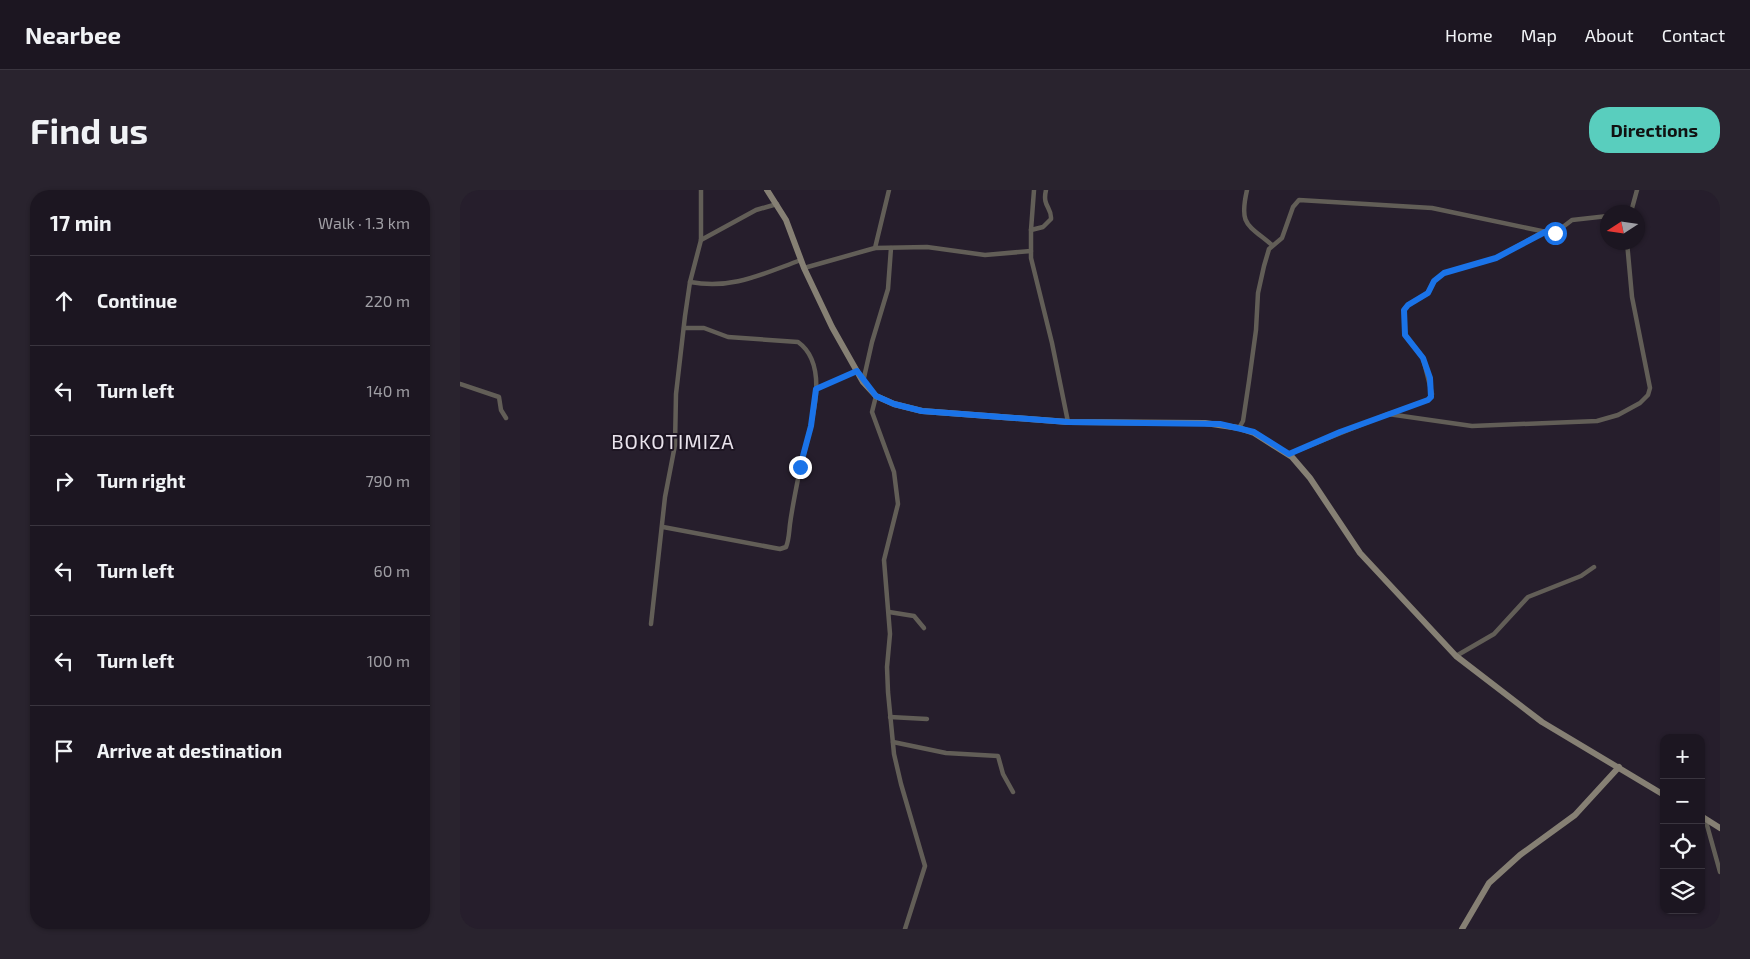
<!DOCTYPE html>
<meta charset="utf-8">
<style>
body{margin:0;font-family:"Exo 2",sans-serif;background:#29232e;color:#f1f3f6}
.controls{position:absolute;right:15px;bottom:15px;display:grid;overflow:hidden;border-radius:10px;box-shadow:0 1px 4px #0004}
.controls button{width:45px;height:45px;display:grid;place-items:center;padding:0;border:0;border-bottom:1px solid #3a353f;background:#1c1621;color:#f1f3f6;font:25px sans-serif}
.compass{position:absolute;left:1140px;top:15px;width:45px;height:45px;border-radius:50%;background:#1c1621;box-shadow:0 1px 4px #0004;rotate:258deg}
.stop{position:absolute;width:15px;height:15px;margin:-11px;border:4px solid #1a73e8;border-radius:50%;background:#fff}
.stop.end{background:#1a73e8;border-color:#fff;box-shadow:0 1px 5px #0008}
.list{margin:0;padding:0;list-style:none}
h2{display:flex;justify-content:space-between;align-items:center;height:65px;margin:0;padding:0 20px;font-size:21px}
h2 small{font-size:16px;font-weight:400;color:#a09fa5}
.list li{display:grid;grid-template-columns:32px 1fr auto;gap:15px;align-items:center;box-sizing:border-box;height:90px;padding:0 20px;border-top:1px solid #3a353f}
.list b{display:block;font-size:19px;white-space:nowrap}
.list em{font-size:16px;font-style:normal;color:#a09fa5}
.icon{flex:none;width:28px;height:28px;fill:none;stroke:currentColor;stroke-width:2;stroke-linecap:round;stroke-linejoin:round}
.map{position:relative;flex:none;width:1260px;height:739px;overflow:hidden;border-radius:20px}
header{display:flex;align-items:center;gap:30px;box-sizing:border-box;height:70px;padding:0 25px;background:#1c1621;border-bottom:1px solid #3a353f}
header strong{font-size:24px}
nav{display:flex;gap:28px;margin-inline-start:auto;font-size:18px}
.intro{display:flex;align-items:center;justify-content:space-between;box-sizing:border-box;height:120px;padding:0 30px}
h1{margin:0;font-size:35px}
.button{padding:12px 22px;border-radius:20px;background:#59cebe;color:#111;font-size:18px;font-weight:700}
main{display:flex;gap:30px;padding:0 30px}
aside{flex:1;background:#1c1621;border-radius:20px;box-shadow:0 1px 4px #0004}
.map>svg:first-child{display:block}
.lines{fill:none;stroke-linecap:round;stroke-linejoin:round}
.street{stroke:#625e57;stroke-width:4.5}
.secondary{stroke:#868074;stroke-width:6}
.route{stroke:#1a73e8;stroke-width:6}
.labels{text-anchor:middle;dominant-baseline:central;stroke-width:4;stroke-linejoin:round;paint-order:stroke}
.quarter-label{font-size:20px;letter-spacing:1px;fill:#e9e3ec;stroke:#1d1522}
</style>
<header>
<strong>Nearbee</strong>
<nav><a>Home</a><a>Map</a><a>About</a><a>Contact</a></nav>
</header>
<div class="intro"><h1>Find us</h1><a class="button">Directions</a></div>
<main>
<aside>
<h2>17 min<small>Walk · 1.3 km</small></h2>
<ul class="list">
<li><svg class="icon" aria-label="ahead" viewBox="0 0 24 24"><path d="M12 20V5M6 11l6-6 6 6"/></svg><div><b>Continue</b></div><em>220 m</em></li>
<li><svg class="icon" aria-label="left" viewBox="0 0 24 24"><path d="M17 20v-9H6M10 6l-5 5 5 5"/></svg><div><b>Turn left</b></div><em>140 m</em></li>
<li><svg class="icon" aria-label="right" viewBox="0 0 24 24"><path d="M7 20v-9h11M14 6l5 5-5 5"/></svg><div><b>Turn right</b></div><em>790 m</em></li>
<li><svg class="icon" aria-label="left" viewBox="0 0 24 24"><path d="M17 20v-9H6M10 6l-5 5 5 5"/></svg><div><b>Turn left</b></div><em>60 m</em></li>
<li><svg class="icon" aria-label="left" viewBox="0 0 24 24"><path d="M17 20v-9H6M10 6l-5 5 5 5"/></svg><div><b>Turn left</b></div><em>100 m</em></li>
<li><svg class="icon" aria-label="arrive" viewBox="0 0 24 24"><path d="M6 21V4h12l-3 4 3 4H6"/></svg><div><b>Arrive at destination</b></div></li>
</ul>
</aside>
<div class="map">
<svg width="1260" height="739" viewBox="0 0 1260 739">
<rect width="100%" height="100%" fill="#261e2c"/>
<g class="lines">
<!-- street -->
<g class="street">
<polyline points="574,0 571,40 571,68 592,153 608,232"/>
<path d="M787 0C779 35 787 34 812 55"/>
<polyline points="1171,22 1177,0"/>
<path d="M571 40 583 37 591 29C592 17 582 17 586 0"/>
<polyline points="241,50 296,20 317,14"/>
<polyline points="415,58 429,0"/>
<polyline points="344,78 415,58 467,57 525,65 571,61"/>
<path d="M230 92C272 100 302 84 341 70"/>
<polyline points="403,192 412,152 428,99 431,58"/>
<polyline points="0,194 39,207 41,220 46,228"/>
<polyline points="356,199 397,181"/>
<polyline points="416,206 412,222 434,282 438,314 424,370 430,444 427,477 428,502 434,564 441,594 465,676 445,739"/>
<polyline points="929,224 968,210 972,204 963,168 945,145 944,120 948,115 968,103 974,91 984,83 1036,68 1085,41"/>
<polyline points="779,238 783,231 789,191 796,140 798,103 804,76 809,59 822,48 833,17 839,10 972,18 1091,43 1095,43 1112,30 1148,26"/>
<polyline points="829,264 928,224 1012,236 1137,231 1158,225 1180,213 1188,205 1190,198 1172,107 1167,52"/>
<path d="M203 337 320 359 326 357C329 350 329 342 330 334 332 319 335 304 338 289 344 253 376 179 338 152L268 147 244 138H224"/>
<polyline points="429,422 454,426 464,438"/>
<polyline points="191,434 205,307 215,255 216,204 225,126 230,92 241,50 241,0"/>
<polyline points="996,466 1034,444 1068,407 1121,386 1134,377"/>
<polyline points="430,527 467,529"/>
<polyline points="433,552 486,563 538,566 543,584 553,602"/>
<polyline points="1245,628 1260,682"/>
</g>
<!-- secondary -->
<g class="secondary">
<polyline points="307,0 326,30 344,78 372,137 403,192 416,206 434,214 462,221 608,232 745,233 779,238 794,243 832,267 850,288 900,363 996,466 1082,532 1204,605"/>
<polyline points="1241,626 1260,638"/>
<polyline points="1002,739 1029,693 1060,665 1115,625 1159,577"/>
</g>
</g>
<g class="lines">
<!-- route -->
<polyline class="route" points="340,277 351,236 356,199 397,181 416,206 434,214 462,221 608,232 760,234 794,242 829,264 880,242 968,210 971,207 970,188 963,168 945,145 944,120 948,115 968,103 974,91 984,83 1036,68 1085,42 1095,43"/>
</g>
<g class="labels">
<!-- quarter labels -->
<g class="quarter-label">
<text x="213" y="251">BOKOTIMIZA</text>
</g>
</g>
</svg>
<div class="controls">
<button>+</button>
<button>−</button>
<button><svg class="icon" aria-label="locate" viewBox="0 0 24 24"><circle cx="12" cy="12" r="6"/><path d="M12 2v4M12 18v4M2 12h4M18 12h4"/></svg></button>
<button><svg class="icon" aria-label="layers" viewBox="0 0 24 24"><path d="M12 4l9 5-9 5-9-5zM3 14l9 5 9-5"/></svg></button>
</div>
<svg class="compass" viewBox="-18 -18 36 36"><path d="M0-13l5 13h-10z" fill="#e53935"/><path d="M0 13l5-13h-10z" fill="#a09fa5"/></svg>
<div class="stop" style="left:1095px;top:43px"></div>
<div class="stop end" style="left:340px;top:277px"></div>
</div>
</main>
